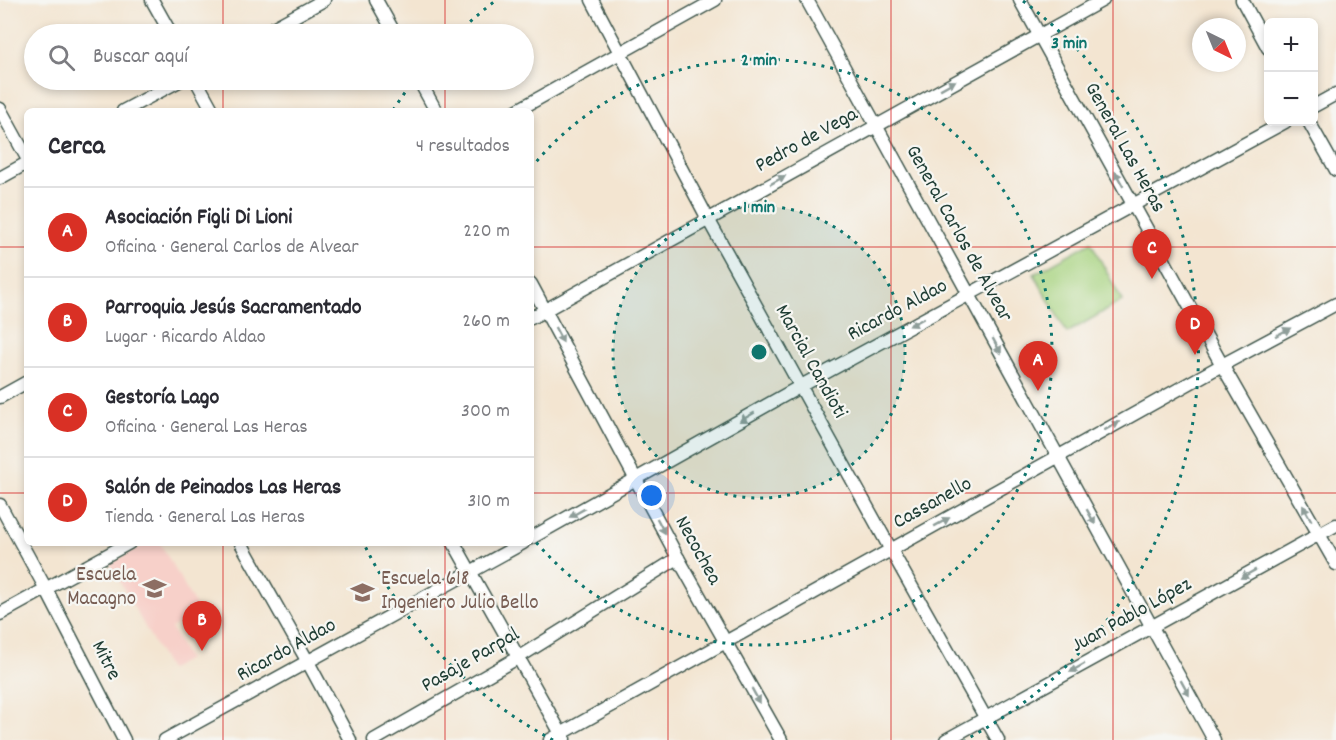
<!DOCTYPE html>
<html lang="es">
<meta charset="utf-8">
<style>
body{margin:0;font-family:Dekko,sans-serif;background:#f7f7f7;color:#2b2b33}
.controls{position:absolute;right:18px;top:18px;display:grid;overflow:hidden;border-radius:9px;box-shadow:0 3px 9px #0003}
.controls button{width:54px;height:54px;display:grid;place-items:center;padding:0;border:0;border-bottom:2px solid #e1e1e2;background:#fff;color:#2b2b33;font:30px sans-serif}
.compass{position:absolute;left:1192px;top:18px;width:54px;height:54px;border-radius:50%;background:#fff;box-shadow:0 3px 9px #0003;rotate:137deg}
.you{position:absolute;left:652px;top:496px;width:21px;height:21px;margin:-15px;border:4px solid #fff;border-radius:50%;background:#1a73e8;box-shadow:0 0 0 9px #1a73e833}
.badge{display:grid;place-items:center;width:39px;height:39px;border-radius:50%;background:#d93025;color:#fff;font-size:20px;font-weight:700}
.pin{position:absolute;translate:-50% -50px;filter:drop-shadow(0 2px 3px #0008)}
.pin::after{content:'';position:absolute;top:32px;width:21px;height:18px;background:inherit;clip-path:polygon(0 0,100% 0,50% 100%)}
.list{margin:0;padding:0;list-style:none}
h2{display:flex;justify-content:space-between;align-items:center;height:78px;margin:0;padding:0 24px;font-size:26px}
h2 small{font-size:20px;font-weight:400;color:#7c7c81}
.list li{display:grid;grid-template-columns:39px 1fr auto;gap:18px;align-items:center;box-sizing:border-box;height:90px;padding:0 24px;border-top:2px solid #e1e1e2}
.list b{display:block;font-size:22px;white-space:nowrap}
.list p{margin:0;font-size:20px;white-space:nowrap;color:#7c7c81}
.list em{font-size:20px;font-style:normal;color:#7c7c81}
.icon{flex:none;width:33px;height:33px;fill:none;stroke:currentColor;stroke-width:2;stroke-linecap:round;stroke-linejoin:round}
.map{position:relative;flex:none;width:1336px;height:740px;overflow:hidden}
.search{position:absolute;background:#fff;box-shadow:0 3px 9px #0003;left:24px;top:24px;width:510px;height:66px;display:flex;align-items:center;gap:15px;box-sizing:border-box;padding:0 21px;border-radius:33px;color:#7c7c81;font-size:22px}
.panel{position:absolute;background:#fff;box-shadow:0 3px 9px #0003;left:24px;top:108px;width:510px;height:438px;border-radius:9px}
.map>svg:first-child{display:block}
.built{fill:#f7d0c9}
.green{fill:#a7d380;stroke:#63885a;stroke-width:1.5}
.lines{fill:none;stroke-linecap:round;stroke-linejoin:round}
.minor-casing{stroke:#3f564c;stroke-width:15}
.minor{stroke:#fff;stroke-width:12}
.oneway{fill:#8f9e9a}
.grid{fill:none;stroke:#d62828;stroke-width:1.5;stroke-opacity:0.55}
.ring{fill:none;stroke:#0f766e;stroke-width:3;stroke-dasharray:3 6}
.labels{text-anchor:middle;dominant-baseline:central;stroke-width:4.5;stroke-linejoin:round;paint-order:stroke}
.street-label{font-size:21px;fill:#1f3d34;stroke:#f6f6f2}
.education-label{font-size:21px;fill:#785e54;stroke:#f6f6f2;text-anchor:end}
.centre{fill:#0f766e;stroke:#f6f6f2;stroke-width:3}
.ring-label{font-size:18px;text-anchor:middle;font-weight:bold;fill:#0f766e;stroke:#f6f6f2;stroke-width:4.5;stroke-linejoin:round;paint-order:stroke}
</style>
<div class="map">
<svg width="1336" height="740" viewBox="0 0 1336 740">
<rect width="100%" height="100%" fill="#f6f6f2"/>
<filter id="ink" filterUnits="userSpaceOnUse"><feTurbulence type="fractalNoise" baseFrequency=".0167" numOctaves="2"/><feDisplacementMap in="SourceGraphic" scale="12" xChannelSelector="R" yChannelSelector="G"/><feConvolveMatrix kernelMatrix="1 2 1 2 8 2 1 2 1" color-interpolation-filters="sRGB"/></filter>
<filter id="wash" filterUnits="userSpaceOnUse"><feTurbulence type="fractalNoise" baseFrequency=".008" numOctaves="4" result="noise"/><feDisplacementMap in="SourceGraphic" scale="24" xChannelSelector="R" yChannelSelector="G"/><feGaussianBlur stdDeviation="1.35" result="paint"/><feColorMatrix in="noise" values="0 0 0 0 0 0 0 0 0 0 0 0 0 0 0 0 0 1.4 0 .05"/><feComposite in="paint" operator="in"/></filter>
<g filter="url(#wash)">
<rect width="100%" height="100%" fill="#f3e5d1"/>
<!-- built -->
<polygon class="built" points="147,543 160,543 199,612 171,628 188,659 169,670 110,564"/>
<!-- green -->
<polygon class="green" points="1091,242 1122,301 1067,333 1034,274"/>
</g>
<g filter="url(#ink)">
<g class="lines">
<defs>
<g id="minor">
<polyline points="152,0 171,34"/>
<polyline points="376,0 395,34"/>
<polyline points="592,0 708,219 891,550 998,740"/>
<polyline points="807,0 1214,740"/>
<polyline points="1020,0 1222,365 1336,564"/>
<polyline points="1242,0 1268,48"/>
<polyline points="262,34 324,0"/>
<polyline points="196,80 213,111"/>
<polyline points="419,80 436,111"/>
<polyline points="1314,106 1336,94"/>
<polyline points="0,109 27,158"/>
<polyline points="123,111 181,80"/>
<polyline points="516,111 715,0"/>
<polyline points="1309,122 1336,170"/>
<polyline points="0,178 27,163"/>
<polyline points="531,284 678,558 781,740"/>
<polyline points="531,318 1103,0"/>
<polyline points="0,397 27,382"/>
<polyline points="0,505 46,589 124,740"/>
<polyline points="531,538 801,386 1285,122"/>
<polyline points="241,543 308,662 350,740"/>
<polyline points="454,543 564,739"/>
<polyline points="0,614 129,543"/>
<polyline points="165,740 523,543"/>
<polyline points="374,740 519,657 678,558"/>
<polyline points="550,740 1222,365 1336,304"/>
<polyline points="946,740 1336,525"/>
</g>
</defs>
<!-- minor casing -->
<use href="#minor" class="minor-casing"/>
<!-- minor -->
<use href="#minor" class="minor"/>
</g>
<!-- one-way arrows -->
<defs><path id="oneway-solid" d="M-6-.8H1V-3.2L6.5 0L1 3.2V.8H-6Z" transform="scale(1.5)"/></defs>
<g class="oneway">
<use href="#oneway-solid" transform="translate(948 85) rotate(-29)"/>
<use href="#oneway-solid" transform="translate(1119 179) rotate(-119)"/>
<use href="#oneway-solid" transform="translate(778 180) rotate(-29)"/>
<use href="#oneway-solid" transform="translate(917 322) rotate(152)"/>
<use href="#oneway-solid" transform="translate(1283 332) rotate(-28)"/>
<use href="#oneway-solid" transform="translate(559 335) rotate(62)"/>
<use href="#oneway-solid" transform="translate(997 346) rotate(61)"/>
<use href="#oneway-solid" transform="translate(747 417) rotate(150)"/>
<use href="#oneway-solid" transform="translate(1112 426) rotate(-29)"/>
<use href="#oneway-solid" transform="translate(577 513) rotate(151)"/>
<use href="#oneway-solid" transform="translate(1307 513) rotate(-120)"/>
<use href="#oneway-solid" transform="translate(1091 517) rotate(61)"/>
<use href="#oneway-solid" transform="translate(942 522) rotate(-29)"/>
<use href="#oneway-solid" transform="translate(661 526) rotate(62)"/>
<use href="#oneway-solid" transform="translate(1248 574) rotate(151)"/>
<use href="#oneway-solid" transform="translate(1077 668) rotate(151)"/>
<use href="#oneway-solid" transform="translate(1185 688) rotate(61)"/>
<use href="#oneway-solid" transform="translate(756 696) rotate(61)"/>
</g>
</g>
<!-- grid -->
<path class="grid" d="M223 0V34M445 0V34M668 0V740M891 0V740M1113 0V740M223 80V111M445 80V111M0 247H27M531 247H1336M0 493H27M531 493H1336M223 543V740M445 543V740"/>
<!-- distance rings -->
<circle cx="759" cy="352" r="146" fill="#0f766e" fill-opacity=".12"/>
<g class="ring">
<circle cx="759" cy="352" r="146"/>
<path d="M531 168A293 293 0 1 1 531 536"/>
<path d="M553 740A439 439 0 0 1 364 544M393 110A439 439 0 0 1 413 82M457 34A439 439 0 0 1 495 1M1023 1A439 439 0 0 1 965 740"/>
</g>
<!-- icons -->
<defs>
<symbol id="school-bare" viewBox="-9 -9 18 18"><path d="M0-5L7-2L0 1L-7-2ZM-4 1L0 2.5L4 1V4Q0 6-4 4Z" fill="#8d6e63" stroke="#f6f6f2" stroke-width="2.5" paint-order="stroke"/></symbol>
</defs>
<g fill-rule="evenodd">
<use href="#school-bare" x="138" y="572" width="33" height="33"/>
<use href="#school-bare" x="346" y="576" width="33" height="33"/>
</g>
<g class="labels">
<!-- street labels -->
<g class="street-label">
<text transform="translate(807 141) rotate(-29)">Pedro de Vega</text>
<text transform="translate(1124 148) rotate(61)">General Las Heras</text>
<text transform="translate(958 234) rotate(61)">General Carlos de Alvear</text>
<text transform="translate(898 311) rotate(-28)">Ricardo Aldao</text>
<text transform="translate(810 362) rotate(61)">Marcial Candioti</text>
<text transform="translate(933 504) rotate(-29)">Cassanello</text>
<text transform="translate(697 551) rotate(61)">Necochea</text>
<text transform="translate(1132 616) rotate(-29)">Juan Pablo López</text>
<text transform="translate(287 651) rotate(-29)">Ricardo Aldao</text>
<text transform="translate(105 661) rotate(63)">Mitre</text>
<text transform="translate(471 661) rotate(-30)">Pasaje Parpal</text>
</g>
<!-- education labels -->
<g class="education-label">
<text x="136" y="576">Escuela<tspan x="136" dy="24">Macagno</tspan></text>
<text x="381" y="580" text-anchor="start">Escuela 618<tspan x="381" dy="24">Ingeniero Julio Bello</tspan></text>
</g>
</g>
<circle cx="759" cy="352" r="9" class="centre"/>
<g class="ring-label">
<text x="1069" y="48">3 min</text>
<text x="759" y="65">2 min</text>
<text x="759" y="212">1 min</text>
</g>
</svg>
<div class="controls">
<button>+</button>
<button>−</button>
</div>
<svg class="compass" viewBox="-18 -18 36 36"><path d="M0-13l5 13h-10z" fill="#e53935"/><path d="M0 13l5-13h-10z" fill="#7c7c81"/></svg>
<div class="you"></div>
<div class="pin badge" style="left:1038px;top:391px">A</div>
<div class="pin badge" style="left:202px;top:651px">B</div>
<div class="pin badge" style="left:1152px;top:279px">C</div>
<div class="pin badge" style="left:1195px;top:355px">D</div>
<div class="search"><svg class="icon" aria-label="search" viewBox="0 0 24 24"><circle cx="10" cy="10" r="6"/><path d="M15 15l6 6"/></svg>Buscar aquí</div>
<section class="panel">
<h2>Cerca<small>4 resultados</small></h2>
<ul class="list">
<li><span class="badge">A</span><div><b>Asociación Figli Di Lioni</b><p>Oficina · General Carlos de Alvear</p></div><em>220 m</em></li>
<li><span class="badge">B</span><div><b>Parroquia Jesús Sacramentado</b><p>Lugar · Ricardo Aldao</p></div><em>260 m</em></li>
<li><span class="badge">C</span><div><b>Gestoría Lago</b><p>Oficina · General Las Heras</p></div><em>300 m</em></li>
<li><span class="badge">D</span><div><b>Salón de Peinados Las Heras</b><p>Tienda · General Las Heras</p></div><em>310 m</em></li>
</ul>
</section>
</div>
